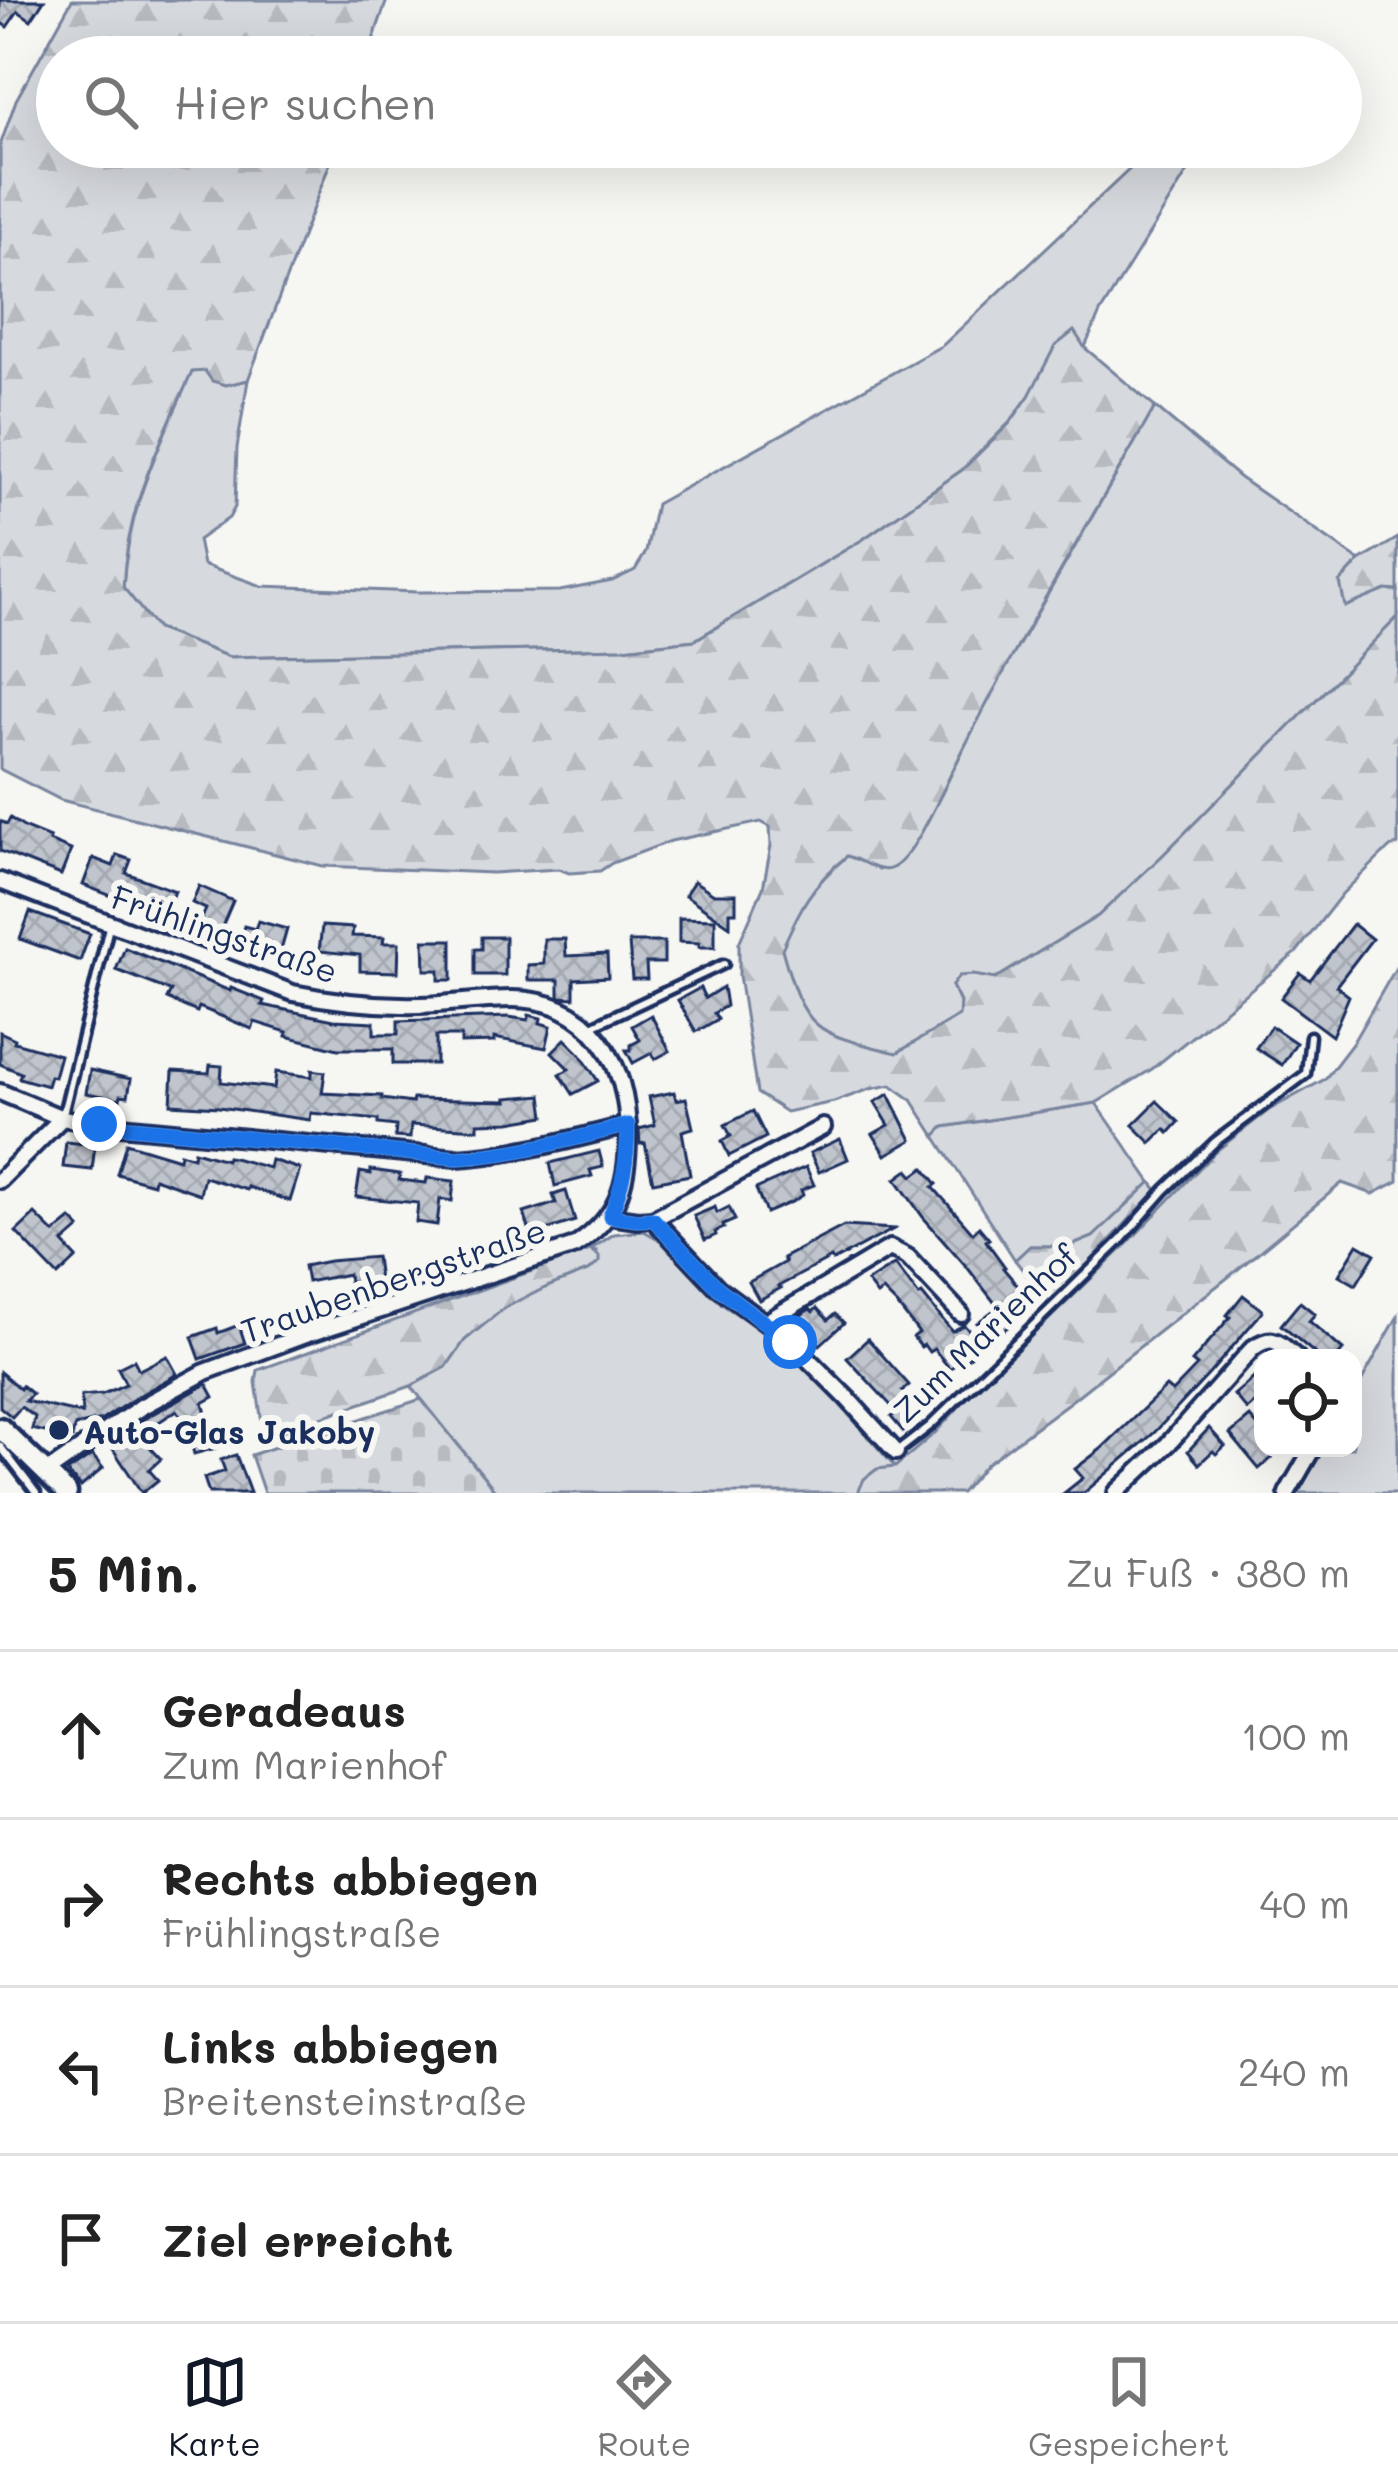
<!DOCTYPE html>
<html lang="de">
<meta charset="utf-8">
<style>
body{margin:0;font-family:Mali,sans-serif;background:#f2f2f2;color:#222}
.controls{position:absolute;right:36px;bottom:36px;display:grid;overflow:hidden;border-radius:24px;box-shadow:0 12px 48px #0002}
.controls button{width:108px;height:108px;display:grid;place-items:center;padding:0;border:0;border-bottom:3px solid #e0e0e0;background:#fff;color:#222;font:60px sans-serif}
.stop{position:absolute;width:36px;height:36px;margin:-27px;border:9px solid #1a73e8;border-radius:50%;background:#fff}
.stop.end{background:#1a73e8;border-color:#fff;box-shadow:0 3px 12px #0008}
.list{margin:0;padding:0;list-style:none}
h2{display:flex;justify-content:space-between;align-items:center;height:156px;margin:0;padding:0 48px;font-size:51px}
h2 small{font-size:39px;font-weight:400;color:#767676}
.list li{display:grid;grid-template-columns:78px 1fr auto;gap:36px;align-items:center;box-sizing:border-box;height:168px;padding:0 48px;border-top:3px solid #e0e0e0}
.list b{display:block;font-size:45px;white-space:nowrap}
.list p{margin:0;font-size:39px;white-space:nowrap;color:#767676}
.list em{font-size:39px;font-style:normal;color:#767676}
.icon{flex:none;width:66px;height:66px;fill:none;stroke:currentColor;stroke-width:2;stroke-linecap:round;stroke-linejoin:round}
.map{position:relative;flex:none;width:1398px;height:1493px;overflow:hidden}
.search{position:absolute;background:#fff;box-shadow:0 12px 48px #0002;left:36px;right:36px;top:36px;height:132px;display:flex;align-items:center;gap:30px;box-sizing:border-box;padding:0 42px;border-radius:66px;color:#767676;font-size:45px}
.sheet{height:828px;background:#fff}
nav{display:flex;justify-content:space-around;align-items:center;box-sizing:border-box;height:168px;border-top:3px solid #e0e0e0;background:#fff;font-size:33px;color:#767676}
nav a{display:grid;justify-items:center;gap:6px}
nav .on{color:#111827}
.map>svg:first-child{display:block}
.grass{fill:#d6d9dd;stroke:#78849e;stroke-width:3}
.forest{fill:url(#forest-firs);stroke:#78849e;stroke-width:3}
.cemetery{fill:url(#cemetery-stones);stroke:#78849e;stroke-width:3}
.building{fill:url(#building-cross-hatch);stroke:#1b2f5e;stroke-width:3}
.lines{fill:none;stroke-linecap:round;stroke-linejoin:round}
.lane-casing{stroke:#1b2f5e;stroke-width:15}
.street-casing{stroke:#1b2f5e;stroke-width:22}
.secondary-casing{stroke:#1b2f5e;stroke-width:27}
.lane{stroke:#f6f6f2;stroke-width:6}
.street{stroke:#f6f6f2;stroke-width:14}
.secondary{stroke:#f6f6f2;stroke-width:18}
.route{stroke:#1a73e8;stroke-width:15}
.poi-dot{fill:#1b2f5e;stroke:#f6f6f2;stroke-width:4.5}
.labels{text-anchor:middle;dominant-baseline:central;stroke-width:12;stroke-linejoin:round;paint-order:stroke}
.street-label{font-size:33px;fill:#1b2f5e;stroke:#f6f6f2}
.poi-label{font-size:33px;font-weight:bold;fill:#1b2f5e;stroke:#f6f6f2;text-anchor:start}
</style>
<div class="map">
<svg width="1398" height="1493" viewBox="0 0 1398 1493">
<defs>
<pattern id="forest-firs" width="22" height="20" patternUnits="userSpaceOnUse" patternTransform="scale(3)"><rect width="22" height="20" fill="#d6d9dd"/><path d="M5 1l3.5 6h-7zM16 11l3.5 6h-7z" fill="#b7bbc0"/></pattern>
<pattern id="cemetery-stones" width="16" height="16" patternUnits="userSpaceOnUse" patternTransform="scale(3)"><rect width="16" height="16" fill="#d6d9dd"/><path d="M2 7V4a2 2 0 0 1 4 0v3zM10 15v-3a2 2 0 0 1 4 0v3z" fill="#b7bbc0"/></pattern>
<pattern id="building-cross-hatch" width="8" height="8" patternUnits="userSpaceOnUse" patternTransform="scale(3)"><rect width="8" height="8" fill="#c0c4cd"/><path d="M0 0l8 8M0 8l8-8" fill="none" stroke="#a4a9b2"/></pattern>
</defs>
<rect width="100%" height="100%" fill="#f6f6f2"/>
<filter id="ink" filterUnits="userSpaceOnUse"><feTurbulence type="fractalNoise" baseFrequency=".00833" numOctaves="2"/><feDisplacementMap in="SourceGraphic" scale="24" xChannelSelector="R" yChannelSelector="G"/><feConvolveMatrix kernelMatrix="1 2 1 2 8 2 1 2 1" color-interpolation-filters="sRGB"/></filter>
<g filter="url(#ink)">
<!-- grass -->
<g class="grass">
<path d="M1149 151 1173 156 1190 168 1100 313 1085 347 1029 396 1010 422 962 470 862 540 695 640 624 648 229 657 157 629 123 588C128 505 159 446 192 372L205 370 226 385 248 380 237 448 235 507 229 518 198 540 203 565 262 586 418 592 560 591 612 581 635 570 646 552 656 504 943 345Z"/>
<path d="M1155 407 1240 478 1360 561 1340 582 1398 591V617L1163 855 1098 916 995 979 973 975 952 986 960 1002V1016L897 1053C814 1033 805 1032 781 948 801 906 810 887 847 856L862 860 879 870 941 795 985 704Z"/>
<polygon points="1096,1103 1151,1182 1093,1237 1071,1246 1030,1246 1015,1260 935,1136 943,1127"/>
<path d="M644 1231 663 1242 722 1304 767 1334 810 1371 895 1467C875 1470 866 1474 858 1493H497L411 1386 446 1367 465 1340 504 1308 549 1286 590 1270 596 1251 590 1250 614 1234Z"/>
<polygon points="1398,1316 1398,1493 1298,1493 1324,1448 1353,1448 1353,1396"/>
</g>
<!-- forest -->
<g class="forest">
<path d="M72 0H387L367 57H57V147H336L248 380 226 385 212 381 205 371 192 372C159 445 127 505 123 587L157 629 229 657 624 648 695 640 862 540 962 470 1010 423 1029 396 1055 346 1074 331 1085 348 1155 407C1085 530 1011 651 949 778 939 799 911 862 890 869 879 873 859 859 847 856 811 885 800 908 782 949 805 1032 814 1033 897 1053L959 1016 960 1002 952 986 959 976 973 975 995 979 1098 916 1163 855 1398 617V845L1390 847 1342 894 1296 953 1152 1069 1096 1103 944 1127 935 1136 912 1100 891 1085 870 1089 834 1102 786 1112 757 1093 739 976V943L763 888 771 846 770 827 761 822 671 841 612 863 600 871 569 873 559 869 492 873 323 866 61 800 0 769V146L16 100Z"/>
<polygon points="1398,538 1398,591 1386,590 1345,607 1340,582 1360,561"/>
<polygon points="1398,964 1398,1181 1373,1194 1342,1183 1231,1275 1071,1401 986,1464 961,1493 858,1493 864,1479 877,1469 895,1467 936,1432 966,1399 1123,1248 1216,1151 1269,1110 1325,1079 1352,1044"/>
<polygon points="1151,1182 1157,1190 1056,1298 1047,1302 1015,1260 1030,1246 1071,1246 1093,1237"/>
<polygon points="590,1250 599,1256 599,1262 590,1270 549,1286 504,1308 465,1340 446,1367 411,1386 264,1437 256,1382 258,1370"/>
</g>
<!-- cemetery -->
<polygon class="cemetery" points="421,1399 497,1493 264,1493 251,1455"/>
<!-- building -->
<g class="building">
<polygon points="0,0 44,0 31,20 18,11 7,27 0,22"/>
<polygon points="10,818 25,828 50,838 49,841 71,850 61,875 0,851 0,821 7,824"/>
<polygon points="117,855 131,860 126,873 175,891 165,917 83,885 93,858 113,866"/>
<polygon points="694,881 714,894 736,894 736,912 730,912 730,926 685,895"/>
<polygon points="199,886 233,901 217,938 197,929 206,909 192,903"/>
<polygon points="30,912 90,934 80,961 20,939"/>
<polygon points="679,918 715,919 715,947 699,947 699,943 679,942"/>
<polygon points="258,921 287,929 278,961 237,949 244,926 255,929"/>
<polygon points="1353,924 1372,939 1336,986 1349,996 1332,1036 1281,998 1300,973 1310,980"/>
<polygon points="322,926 353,928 352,936 384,937 383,943 399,943 398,972 360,971 360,955 319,951"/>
<polygon points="482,937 505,937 505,975 475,975 475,949 482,949"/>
<polygon points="544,939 565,939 566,956 607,954 608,977 574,979 574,998 559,997 559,980 528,980 528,965 544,964"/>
<polygon points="424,940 452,940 452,980 439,980 439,970 425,970"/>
<polygon points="629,942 664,942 664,963 646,963 647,979 632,979"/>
<polygon points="125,948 230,991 231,988 264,1001 262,1005 334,1020 374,1022 374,1034 398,1034 398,1021 509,1017 528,1020 529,1015 541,1018 540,1023 551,1026 546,1048 494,1038 494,1042 461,1043 461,1036 436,1036 436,1064 393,1064 393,1049 338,1049 286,1036 287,1032 255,1022 252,1029 199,1007 197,1012 167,999 171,991 116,970"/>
<polygon points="723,987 726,1006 714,1013 718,1019 696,1032 678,1000 700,988 705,998"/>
<polygon points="651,1015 670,1051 655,1059 652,1053 633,1063 626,1050 631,1050 631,1045 640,1040 632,1026"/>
<polygon points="1271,1026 1296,1043 1282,1065 1256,1048"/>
<polygon points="0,1032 15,1039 14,1042 60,1055 54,1077 50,1076 47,1086 19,1078 21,1073 0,1064"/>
<polygon points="565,1039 580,1054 598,1081 573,1094 560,1074 569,1069 552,1052"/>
<polygon points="210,1065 222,1066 221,1082 274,1088 276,1072 312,1077 312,1070 325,1072 322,1093 382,1096 382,1099 412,1103 413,1099 507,1101 506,1098 542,1095 545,1116 510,1122 478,1123 478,1129 411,1125 410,1138 395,1137 396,1126 378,1124 378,1120 311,1113 310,1120 219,1107 171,1104 173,1071 209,1073"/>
<polygon points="90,1070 131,1079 128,1096 121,1095 120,1099 86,1093"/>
<polygon points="674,1092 676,1100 686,1098 693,1128 682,1131 690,1175 653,1182 645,1143 640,1144 639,1129 655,1125 649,1097"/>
<polygon points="889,1094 912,1140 886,1155 873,1134 889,1125 875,1102"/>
<polygon points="1157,1101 1179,1122 1169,1133 1165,1129 1151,1143 1133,1125"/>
<polygon points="753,1111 766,1137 729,1156 722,1141 731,1136 725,1125"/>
<polygon points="840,1139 848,1159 819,1172 810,1153"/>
<polygon points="66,1142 95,1145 92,1170 63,1167"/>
<polygon points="126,1143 179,1159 180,1153 193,1157 194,1151 226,1160 227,1157 234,1158 269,1168 271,1160 300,1169 290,1201 248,1187 247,1190 204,1177 200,1194 154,1178 153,1184 117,1174"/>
<polygon points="599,1151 603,1167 590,1170 592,1176 555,1186 550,1163"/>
<polygon points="806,1167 814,1185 801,1190 803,1195 792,1202 766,1213 756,1189"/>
<polygon points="924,1168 937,1184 933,1187 973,1233 979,1227 989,1239 986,1241 1005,1267 1003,1268 1034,1305 992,1340 977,1323 998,1307 967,1267 923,1217 896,1179 908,1170 913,1176"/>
<polygon points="371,1170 400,1174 399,1180 426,1183 427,1178 454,1181 452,1201 440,1199 437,1225 416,1222 418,1203 356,1197 360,1172 371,1174"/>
<polygon points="566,1191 575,1221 531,1235 524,1213 556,1203 553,1195"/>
<polygon points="715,1207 717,1213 729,1207 735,1220 723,1225 724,1228 715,1232 716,1235 705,1240 694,1216"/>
<polygon points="35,1214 54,1233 71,1219 80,1228 63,1243 77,1258 58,1276 16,1232"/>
<polygon points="844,1226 894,1229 833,1261 831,1258 779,1286 781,1288 759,1300 749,1282 785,1262 783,1258"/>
<polygon points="1358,1244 1375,1254 1356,1285 1339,1275"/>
<polygon points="376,1257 379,1280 372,1281 376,1297 361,1302 355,1282 349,1283 348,1274 307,1282 304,1266 329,1261"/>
<polygon points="895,1264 919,1296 922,1294 952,1331 964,1325 974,1336 964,1343 973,1354 962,1363 960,1360 950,1369 934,1349 929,1352 924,1345 921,1347 913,1337 919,1333 898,1306 883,1291 877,1295 867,1282"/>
<polygon points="1243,1295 1263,1311 1210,1373 1154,1433 1084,1493 1064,1493 1083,1478 1075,1469 1101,1449 1166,1387 1172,1392 1197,1366 1192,1362 1230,1317 1227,1315"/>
<polygon points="1300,1302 1315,1314 1309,1321 1343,1350 1336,1358 1320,1358 1281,1325"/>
<polygon points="817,1308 828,1320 835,1314 844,1323 820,1345 800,1323 804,1320 800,1316 805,1312 810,1309 813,1312"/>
<polygon points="239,1325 245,1343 200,1359 192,1337 217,1328 218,1333"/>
<polygon points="868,1339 909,1385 902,1391 922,1413 903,1431 891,1417 897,1412 847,1358"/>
<polygon points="167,1356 177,1374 135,1398 102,1420 75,1426 72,1438 32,1429 35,1417 21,1407 12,1417 0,1407 0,1372 20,1389 22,1386 32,1394 25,1401 82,1414 81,1396 103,1394 126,1384 118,1368 134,1360 139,1370"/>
<polygon points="1263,1370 1263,1396 1247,1410 1234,1395"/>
<polygon points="207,1384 214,1397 203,1403 216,1448 194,1454 185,1421 177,1410 139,1435 161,1459 149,1470 158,1480 142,1493 109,1443 147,1417"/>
<polygon points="1250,1417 1263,1432 1263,1448 1284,1448 1259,1469 1230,1434"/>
<polygon points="1209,1428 1225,1446 1216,1454 1213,1451 1199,1464 1188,1451"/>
<polygon points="92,1455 103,1468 81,1487 67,1472"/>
<polygon points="236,1455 250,1493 209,1493 204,1478 225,1471 221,1460"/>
</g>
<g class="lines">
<defs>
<g id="lane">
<polyline points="590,1027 724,964"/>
<polyline points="62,1118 109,927"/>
<polyline points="0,1446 36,1493"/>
<polyline points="899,1450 930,1426 1121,1240 1165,1190 1215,1142 1306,1074 1310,1036"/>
</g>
<g id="street">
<path d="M0 881 293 993C336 1002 377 1006 421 1005 451 1004 482 999 513 999 592 1000 628 1063 628 1136 628 1186 617 1218 575 1246L305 1335 205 1372 141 1407 47 1472"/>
<path d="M0 1092 62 1118 99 1124 457 1158C516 1154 571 1140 628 1125"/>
<polyline points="0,1180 62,1118"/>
<polyline points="610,1216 637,1220 653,1219 823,1127"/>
<polyline points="653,1219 718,1288 790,1341 848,1399 896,1452"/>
<polyline points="766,1322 890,1248 908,1257 961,1314"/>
<path d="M1116 1493 1168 1444 1253 1348C1275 1333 1278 1343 1297 1358"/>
<polyline points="1287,1493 1313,1448"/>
</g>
<polyline id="secondary" points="0,1428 67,1493"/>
</defs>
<!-- lane casing -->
<use href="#lane" class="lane-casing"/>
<!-- street casing -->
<use href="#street" class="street-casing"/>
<!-- secondary casing -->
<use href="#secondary" class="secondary-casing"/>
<!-- lane -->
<use href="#lane" class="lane"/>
<!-- street -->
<use href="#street" class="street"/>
<!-- secondary -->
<use href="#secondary" class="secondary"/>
</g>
</g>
<g class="lines" filter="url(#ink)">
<!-- route -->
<path class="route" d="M99 1124 457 1158C516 1154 571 1140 628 1125 628 1159 623 1185 610 1216L638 1220 653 1219 718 1288 790 1342"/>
</g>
<!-- markers -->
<circle class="poi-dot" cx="59" cy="1430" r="12"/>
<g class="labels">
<!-- street labels -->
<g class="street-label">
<text transform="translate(225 933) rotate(19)">Frühlingstraße</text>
<text transform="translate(393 1279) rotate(-19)">Traubenbergstraße</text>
<text transform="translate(984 1332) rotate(-44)">Zum Marienhof</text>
</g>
<!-- poi labels -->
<g class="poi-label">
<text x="83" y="1430">Auto-Glas Jakoby</text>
</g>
</g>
</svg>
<div class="controls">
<button><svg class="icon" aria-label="locate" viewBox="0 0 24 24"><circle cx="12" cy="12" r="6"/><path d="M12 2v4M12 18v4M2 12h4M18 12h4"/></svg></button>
</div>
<div class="stop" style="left:790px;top:1342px"></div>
<div class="stop end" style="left:99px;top:1124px"></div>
<div class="search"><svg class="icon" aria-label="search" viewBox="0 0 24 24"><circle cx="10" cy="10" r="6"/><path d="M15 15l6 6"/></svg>Hier suchen</div>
</div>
<section class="sheet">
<h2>5 Min.<small>Zu Fuß · 380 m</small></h2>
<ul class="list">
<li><svg class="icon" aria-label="ahead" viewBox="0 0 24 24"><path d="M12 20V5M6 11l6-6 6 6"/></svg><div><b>Geradeaus</b><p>Zum Marienhof</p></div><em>100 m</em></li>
<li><svg class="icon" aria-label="right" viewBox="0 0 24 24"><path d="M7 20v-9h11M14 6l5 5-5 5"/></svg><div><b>Rechts abbiegen</b><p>Frühlingstraße</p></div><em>40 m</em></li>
<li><svg class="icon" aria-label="left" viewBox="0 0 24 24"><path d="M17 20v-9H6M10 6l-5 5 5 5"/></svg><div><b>Links abbiegen</b><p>Breitensteinstraße</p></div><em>240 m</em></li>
<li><svg class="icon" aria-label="arrive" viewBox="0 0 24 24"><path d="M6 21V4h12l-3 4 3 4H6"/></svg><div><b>Ziel erreicht</b></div></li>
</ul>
</section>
<nav>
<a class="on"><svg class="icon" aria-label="map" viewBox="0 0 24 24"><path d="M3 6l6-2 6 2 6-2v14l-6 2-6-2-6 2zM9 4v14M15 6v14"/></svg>Karte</a>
<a><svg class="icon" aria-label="directions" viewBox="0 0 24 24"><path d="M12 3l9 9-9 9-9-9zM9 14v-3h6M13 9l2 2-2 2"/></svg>Route</a>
<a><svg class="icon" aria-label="saved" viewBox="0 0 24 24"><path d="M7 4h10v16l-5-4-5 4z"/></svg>Gespeichert</a>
</nav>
